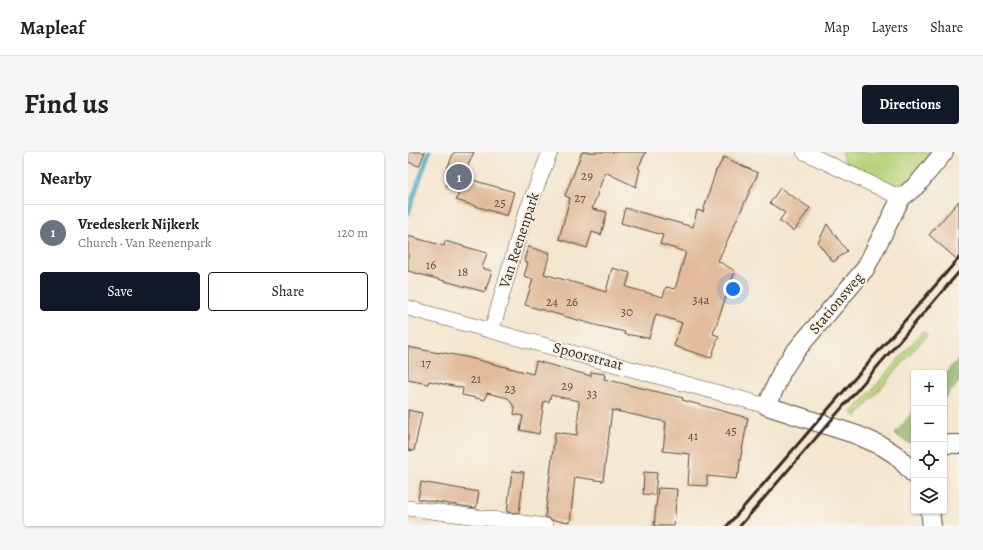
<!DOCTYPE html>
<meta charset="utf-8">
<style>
body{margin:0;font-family:Alegreya,serif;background:#f6f6f6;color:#222}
.controls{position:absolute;right:12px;bottom:12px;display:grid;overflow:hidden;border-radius:4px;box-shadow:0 1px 3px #0004}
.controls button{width:36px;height:36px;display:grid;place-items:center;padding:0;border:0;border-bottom:1px solid #e0e0e0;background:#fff;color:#222;font:20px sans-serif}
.you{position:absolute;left:325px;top:137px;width:14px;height:14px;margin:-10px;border:3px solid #fff;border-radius:50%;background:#1a73e8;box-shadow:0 0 0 6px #1a73e833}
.badge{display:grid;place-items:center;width:26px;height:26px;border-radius:50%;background:#111827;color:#fff;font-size:13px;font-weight:700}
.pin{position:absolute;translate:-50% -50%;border:2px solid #fff;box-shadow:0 1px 4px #0006}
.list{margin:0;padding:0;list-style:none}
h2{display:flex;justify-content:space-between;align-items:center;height:52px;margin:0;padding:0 16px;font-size:17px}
h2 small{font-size:13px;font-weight:400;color:#767676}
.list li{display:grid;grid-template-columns:26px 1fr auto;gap:12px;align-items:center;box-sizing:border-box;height:56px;padding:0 16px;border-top:1px solid #e0e0e0}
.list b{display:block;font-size:15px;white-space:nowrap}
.list p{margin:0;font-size:13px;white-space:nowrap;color:#767676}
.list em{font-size:13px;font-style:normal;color:#767676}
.actions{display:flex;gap:8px;padding:12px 16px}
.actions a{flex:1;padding:9px 0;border:1px solid #111827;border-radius:4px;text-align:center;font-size:14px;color:#111827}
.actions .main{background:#111827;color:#fff}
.icon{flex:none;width:22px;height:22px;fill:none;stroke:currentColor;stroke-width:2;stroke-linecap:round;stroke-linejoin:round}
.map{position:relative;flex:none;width:551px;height:374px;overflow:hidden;border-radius:4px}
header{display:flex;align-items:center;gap:24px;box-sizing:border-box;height:56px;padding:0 20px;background:#fff;border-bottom:1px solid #e0e0e0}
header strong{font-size:19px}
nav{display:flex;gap:22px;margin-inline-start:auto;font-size:14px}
.intro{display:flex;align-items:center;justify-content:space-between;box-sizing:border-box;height:96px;padding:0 24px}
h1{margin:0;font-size:28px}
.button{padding:10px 18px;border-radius:4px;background:#111827;color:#fff;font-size:14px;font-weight:700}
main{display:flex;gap:24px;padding:0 24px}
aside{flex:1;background:#fff;border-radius:4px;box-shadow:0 1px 3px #0004}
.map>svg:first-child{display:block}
.green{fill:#b5d177;stroke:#787e4a}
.forest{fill:#90b368;stroke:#666e43}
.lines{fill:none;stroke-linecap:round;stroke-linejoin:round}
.stream{stroke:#42a7c2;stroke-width:5}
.building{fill:#e1bb9b}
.minor-casing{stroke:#574639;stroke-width:16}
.tertiary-casing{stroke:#574639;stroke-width:20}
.minor{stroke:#fff;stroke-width:15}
.tertiary{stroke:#fff;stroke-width:18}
.rail{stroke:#3b2a1e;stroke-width:3}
.labels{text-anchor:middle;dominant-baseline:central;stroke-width:3.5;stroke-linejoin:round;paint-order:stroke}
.number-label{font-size:13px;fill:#644e3d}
.street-label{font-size:15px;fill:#3b2a1e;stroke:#f7f3e8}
</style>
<header>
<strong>Mapleaf</strong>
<nav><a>Map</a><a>Layers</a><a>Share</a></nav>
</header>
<div class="intro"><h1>Find us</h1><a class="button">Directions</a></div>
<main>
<aside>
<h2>Nearby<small></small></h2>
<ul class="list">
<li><span class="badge" style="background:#6b7280">1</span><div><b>Vredeskerk Nijkerk</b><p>Church · Van Reenenpark</p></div><em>120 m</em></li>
</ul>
<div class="actions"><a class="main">Save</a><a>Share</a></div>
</aside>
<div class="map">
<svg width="551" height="374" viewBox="0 0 551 374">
<rect width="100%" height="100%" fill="#f7f3e8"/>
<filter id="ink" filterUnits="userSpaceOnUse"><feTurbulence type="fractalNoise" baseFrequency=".025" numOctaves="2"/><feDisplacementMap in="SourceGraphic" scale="8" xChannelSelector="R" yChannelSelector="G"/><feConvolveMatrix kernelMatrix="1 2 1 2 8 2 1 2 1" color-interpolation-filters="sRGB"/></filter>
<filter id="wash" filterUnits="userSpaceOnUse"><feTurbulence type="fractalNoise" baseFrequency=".012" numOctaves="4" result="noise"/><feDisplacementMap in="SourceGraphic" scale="16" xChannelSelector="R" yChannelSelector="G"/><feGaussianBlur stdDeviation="0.9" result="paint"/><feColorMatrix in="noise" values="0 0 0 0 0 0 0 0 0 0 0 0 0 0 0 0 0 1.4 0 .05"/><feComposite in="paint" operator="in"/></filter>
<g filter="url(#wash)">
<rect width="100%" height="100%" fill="#f4e6cf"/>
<!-- green -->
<g class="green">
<path d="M433 0H523C518 11 505 29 493 32 490 33 487 32 483 32L437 10Z"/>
<polygon points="515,179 519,183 448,265 444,261"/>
</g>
<!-- forest -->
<g class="forest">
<polygon points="551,206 551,230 536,247 536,223"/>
<polygon points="506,258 506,292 497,289 487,282"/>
</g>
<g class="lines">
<!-- stream -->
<polyline class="stream" points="0,61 21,0"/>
</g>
<g id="blocks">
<!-- building -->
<g class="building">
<polygon points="0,0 17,0 11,14 0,10"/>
<polygon points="46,0 66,0 56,23 65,26 64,28 106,40 99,64 48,48 52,38 38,33 43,21 38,19"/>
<polygon points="174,0 238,0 230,16 232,17 228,35 197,20 184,57 199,60 193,83 184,80 179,96 151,87 162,46 157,44"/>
<polygon points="316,5 350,21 310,109 327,119 305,182 311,184 303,206 266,194 274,171 248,162 241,186 216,182 217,180 187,173 117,153 125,127 116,124 120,111 116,109 120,95 142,101 136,122 171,132 198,140 204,116 222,121 218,135 255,145 258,135 267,137 278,100 252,92 255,83 213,71 217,56 285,75 289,58 295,60 308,18 309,18"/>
<polygon points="372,36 402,56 386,79 371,69 377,61 362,51"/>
<polygon points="551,49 551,109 521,83"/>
<polygon points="419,72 439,99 425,110 410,91"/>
<polygon points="0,84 36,94 37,89 79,101 74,116 84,119 77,140 0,119"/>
<polygon points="0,195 31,201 32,200 62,206 125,222 128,209 183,224 183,220 197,222 196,227 275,246 274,248 340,266 332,308 331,322 329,322 328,327 299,324 299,334 280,333 282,302 255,299 258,270 204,258 195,329 167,325 162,370 144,368 137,365 147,280 169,283 171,249 143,243 141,250 136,249 131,282 112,278 115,264 106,262 107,256 100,246 79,241 77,248 54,243 55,236 21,229 20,232 0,228"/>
<polygon points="0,258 14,261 6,299 0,298"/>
<polygon points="104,319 116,320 111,361 99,360"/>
<polygon points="236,320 249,321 247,343 235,342"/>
<polygon points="13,330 71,340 68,356 10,347"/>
<polygon points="250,336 269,337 266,374 246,374"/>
</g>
</g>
</g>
<g filter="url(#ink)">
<use href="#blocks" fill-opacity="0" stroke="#574639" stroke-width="1"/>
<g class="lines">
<defs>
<g id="minor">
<polyline points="396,0 493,46"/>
<polyline points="0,156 359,254"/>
<polyline points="84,178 115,69 142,0"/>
<polyline points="0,356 138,374"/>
</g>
<g id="tertiary">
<polyline points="536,292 551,292"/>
<polyline points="506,322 488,303 474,294 449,283 359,254 374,219 385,202 457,117 493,46 509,33 536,0"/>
<polyline points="522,359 524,374"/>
</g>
</defs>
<!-- minor casing -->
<use href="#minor" class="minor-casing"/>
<!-- tertiary casing -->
<use href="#tertiary" class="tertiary-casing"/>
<!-- minor -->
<use href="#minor" class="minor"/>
<!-- tertiary -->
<use href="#tertiary" class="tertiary"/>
<!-- rail -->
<g class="rail">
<polyline points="319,374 551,106"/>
<polyline points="332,374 551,120"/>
</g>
</g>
</g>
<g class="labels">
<!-- number labels -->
<g class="number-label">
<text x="179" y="23">29</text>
<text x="172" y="45">27</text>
<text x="92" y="50">25</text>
<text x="23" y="112">16</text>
<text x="55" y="119">18</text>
<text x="293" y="147">34a</text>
<text x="144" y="149">24</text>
<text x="164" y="149">26</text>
<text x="219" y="159">30</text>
<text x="18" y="210">17</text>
<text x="68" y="226">21</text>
<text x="159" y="233">29</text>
<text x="102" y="236">23</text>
<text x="184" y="241">33</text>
<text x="323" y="278">45</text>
<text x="285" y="283">41</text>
</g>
<!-- street labels -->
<g class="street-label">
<text transform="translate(111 88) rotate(-72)">Van Reenenpark</text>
<text transform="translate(428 151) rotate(-50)">Stationsweg</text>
<text transform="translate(180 204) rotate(15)">Spoorstraat</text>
</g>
</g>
</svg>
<div class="controls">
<button>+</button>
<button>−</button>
<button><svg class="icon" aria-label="locate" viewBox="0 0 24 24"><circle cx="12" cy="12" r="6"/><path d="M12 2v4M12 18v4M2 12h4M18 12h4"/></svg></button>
<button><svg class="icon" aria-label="layers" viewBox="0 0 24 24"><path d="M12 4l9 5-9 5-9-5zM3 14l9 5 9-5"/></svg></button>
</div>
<div class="you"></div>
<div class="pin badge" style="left:51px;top:25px;background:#6b7280">1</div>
</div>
</main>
